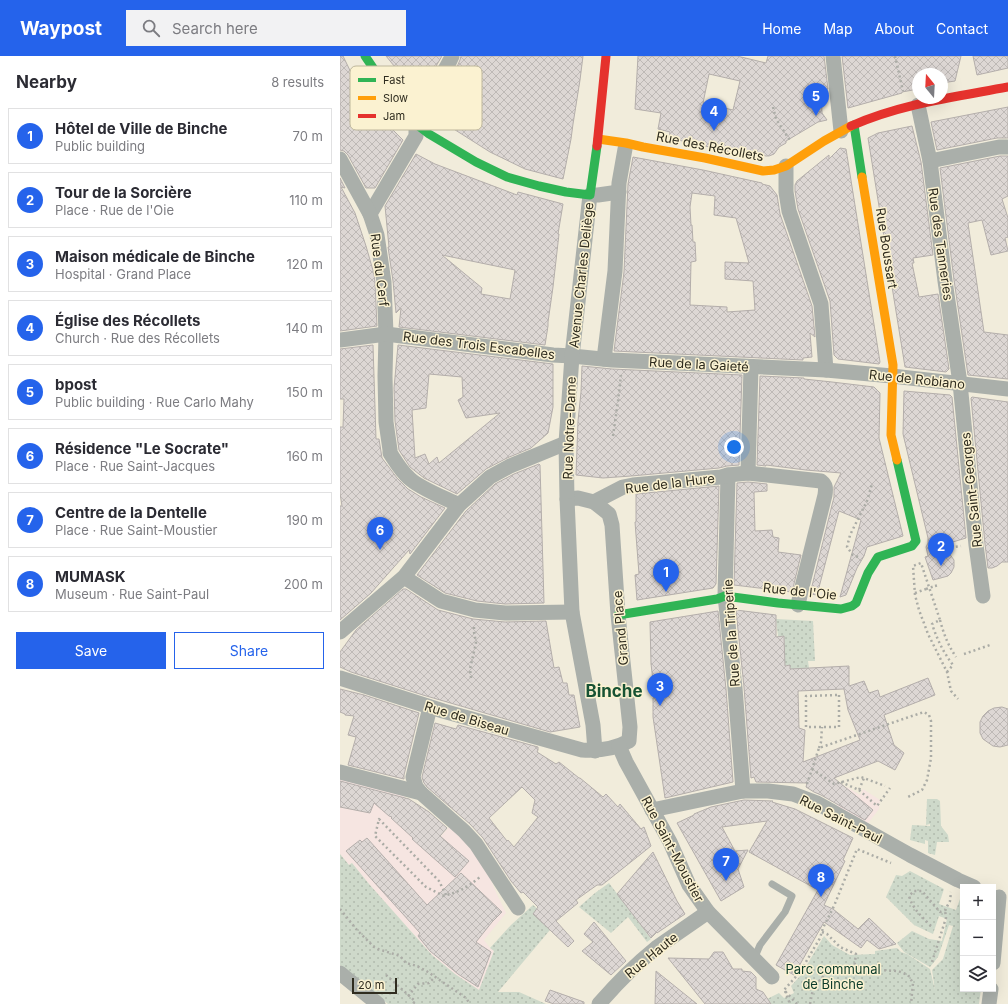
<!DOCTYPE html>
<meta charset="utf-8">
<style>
body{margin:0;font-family:Inter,sans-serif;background:#f2f2f3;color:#2b2b33}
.controls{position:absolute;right:12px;bottom:12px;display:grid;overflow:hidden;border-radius:0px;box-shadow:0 4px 16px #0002}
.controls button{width:36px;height:36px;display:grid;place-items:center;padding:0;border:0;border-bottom:1px solid #e1e1e2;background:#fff;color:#2b2b33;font:20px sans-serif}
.compass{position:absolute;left:572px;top:12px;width:36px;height:36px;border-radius:50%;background:#fff;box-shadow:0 4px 16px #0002;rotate:342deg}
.scale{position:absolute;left:12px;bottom:10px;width:45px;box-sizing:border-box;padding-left:4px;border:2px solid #2f2c1f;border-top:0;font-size:11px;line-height:14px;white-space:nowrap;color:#2f2c1f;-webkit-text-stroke:3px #fbf2d1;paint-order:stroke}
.you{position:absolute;left:394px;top:391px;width:14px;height:14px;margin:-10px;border:3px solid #fff;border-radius:50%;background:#1a73e8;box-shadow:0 0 0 6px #1a73e833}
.badge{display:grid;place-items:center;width:26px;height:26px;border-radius:50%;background:#2563eb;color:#fff;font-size:13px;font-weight:700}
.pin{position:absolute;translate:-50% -33px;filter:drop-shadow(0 1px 2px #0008)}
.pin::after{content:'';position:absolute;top:21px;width:14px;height:12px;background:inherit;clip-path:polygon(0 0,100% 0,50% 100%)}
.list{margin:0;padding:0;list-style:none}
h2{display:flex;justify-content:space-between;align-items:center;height:52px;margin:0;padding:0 16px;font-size:17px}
h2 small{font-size:13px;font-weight:400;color:#7c7c81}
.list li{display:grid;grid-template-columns:26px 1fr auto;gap:12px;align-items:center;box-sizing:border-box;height:56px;margin:0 8px 8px;padding:0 8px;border:1px solid #e1e1e2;border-radius:0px}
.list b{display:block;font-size:15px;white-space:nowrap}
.list p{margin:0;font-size:13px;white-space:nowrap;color:#7c7c81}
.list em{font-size:13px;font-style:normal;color:#7c7c81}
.actions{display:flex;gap:8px;padding:12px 16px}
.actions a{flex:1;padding:9px 0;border:1px solid #2563eb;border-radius:0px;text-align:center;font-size:14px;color:#2563eb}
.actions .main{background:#2563eb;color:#fff}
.icon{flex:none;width:22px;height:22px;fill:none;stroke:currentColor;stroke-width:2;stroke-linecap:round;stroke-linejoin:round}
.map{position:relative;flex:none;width:668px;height:948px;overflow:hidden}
header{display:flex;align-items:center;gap:24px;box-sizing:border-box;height:56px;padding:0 20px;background:#2563eb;color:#fff}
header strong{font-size:19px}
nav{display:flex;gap:22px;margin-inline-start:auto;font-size:14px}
.search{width:280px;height:36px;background:#f2f2f3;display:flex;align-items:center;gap:10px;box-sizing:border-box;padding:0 14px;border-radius:0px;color:#7c7c81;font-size:15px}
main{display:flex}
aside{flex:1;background:#fff}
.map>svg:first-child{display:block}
.education{fill:#f6e5e1}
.grass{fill:url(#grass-dots)}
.building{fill:url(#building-cross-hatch);stroke:#b4aeab;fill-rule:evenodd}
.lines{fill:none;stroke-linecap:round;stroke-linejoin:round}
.path{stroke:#abaca6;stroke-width:2.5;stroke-dasharray:2 3;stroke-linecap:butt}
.lane{stroke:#aaafaa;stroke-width:7}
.street{stroke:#aaafaa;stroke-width:15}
.fast{stroke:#30b455;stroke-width:9}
.slow{stroke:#ff9f0a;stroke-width:9}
.jam{stroke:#e5322d;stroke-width:9}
.path-bridge{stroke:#abaca6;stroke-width:2.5;stroke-dasharray:2 3;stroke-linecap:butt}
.labels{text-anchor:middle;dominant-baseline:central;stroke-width:3;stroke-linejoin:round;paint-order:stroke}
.street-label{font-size:13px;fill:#2f2c1f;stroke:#fbf2d1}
.park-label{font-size:13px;fill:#0b3b2a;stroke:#fbf2d1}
.district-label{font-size:17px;font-weight:bold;fill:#175233;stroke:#fbf2d1}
.key{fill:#fbf2d1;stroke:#beb79c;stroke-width:1}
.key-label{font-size:11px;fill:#2f2c1f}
</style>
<header>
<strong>Waypost</strong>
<div class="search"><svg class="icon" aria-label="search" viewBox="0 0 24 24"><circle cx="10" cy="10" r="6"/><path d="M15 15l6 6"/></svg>Search here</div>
<nav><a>Home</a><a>Map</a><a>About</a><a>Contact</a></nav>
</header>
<main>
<aside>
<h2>Nearby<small>8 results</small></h2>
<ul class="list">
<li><span class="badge">1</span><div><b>Hôtel de Ville de Binche</b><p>Public building</p></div><em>70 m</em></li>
<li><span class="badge">2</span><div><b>Tour de la Sorcière</b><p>Place · Rue de l'Oie</p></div><em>110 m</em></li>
<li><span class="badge">3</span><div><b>Maison médicale de Binche</b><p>Hospital · Grand Place</p></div><em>120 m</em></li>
<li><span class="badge">4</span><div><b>Église des Récollets</b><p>Church · Rue des Récollets</p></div><em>140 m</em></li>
<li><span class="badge">5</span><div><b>bpost</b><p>Public building · Rue Carlo Mahy</p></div><em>150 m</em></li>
<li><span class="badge">6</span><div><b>Résidence &quot;Le Socrate&quot;</b><p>Place · Rue Saint-Jacques</p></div><em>160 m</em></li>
<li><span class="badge">7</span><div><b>Centre de la Dentelle</b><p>Place · Rue Saint-Moustier</p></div><em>190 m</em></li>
<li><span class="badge">8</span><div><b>MUMASK</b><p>Museum · Rue Saint-Paul</p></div><em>200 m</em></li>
</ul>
<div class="actions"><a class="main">Save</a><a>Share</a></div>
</aside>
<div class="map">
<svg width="668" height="948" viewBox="0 0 668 948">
<defs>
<pattern id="grass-dots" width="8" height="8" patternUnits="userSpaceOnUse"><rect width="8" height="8" fill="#ced9ca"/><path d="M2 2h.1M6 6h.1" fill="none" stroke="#b1baad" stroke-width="1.8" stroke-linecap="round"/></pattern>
<pattern id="building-cross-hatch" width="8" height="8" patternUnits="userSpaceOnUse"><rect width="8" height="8" fill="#ddd7d4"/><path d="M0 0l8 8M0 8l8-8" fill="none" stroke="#beb9b6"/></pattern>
</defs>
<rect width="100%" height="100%" fill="#f1ecdb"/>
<!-- education -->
<g class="education">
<polygon points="0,721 57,736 65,741 58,766 78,771 73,783 87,796 110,770 117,774 144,808 156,836 166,857 144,884 150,892 154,895 139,934 115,918 92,899 29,828 12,807 9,809 0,798"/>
<polygon points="507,731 520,739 523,733 540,744 539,753 526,770 496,750"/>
</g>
<!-- grass -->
<g class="grass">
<polygon points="436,563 473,565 475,605 468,605 469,612 469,625 450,616 450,609 445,609 444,580 438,580"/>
<polygon points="587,743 597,743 600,745 601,770 608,779 609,786 597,786 595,799 588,797 588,785 585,784 585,788 570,784 572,769 590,770 590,768 586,769"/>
<polygon points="0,798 9,809 12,807 29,828 92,899 115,918 139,934 154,895 150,892 171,869 193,849 215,868 158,936 179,936 206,948 48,948 0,909"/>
<polygon points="570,815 604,833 599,848 616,854 620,843 623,844 623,933 641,933 639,948 427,948 427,943 439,937 444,942 454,937 451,930 461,919 484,880 492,889 510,899 535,898 535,895 557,892 561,896 567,898 590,913 595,934 592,914 603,903 613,870 609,869 598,901 590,911 564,896 557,887 572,875 589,883 602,885 607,863 599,860 593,878 574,869 546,841 556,819 562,820"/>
<polygon points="269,827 311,883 307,886 288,861 271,877 239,851 255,837"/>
</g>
<!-- building -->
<g class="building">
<polygon points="0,0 3,0 19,33 31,50 41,62 63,84 35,132 26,132 8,99 4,95 0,94"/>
<polygon points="46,0 102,0 79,39 72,32"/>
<polygon points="121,0 243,0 240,24 233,68 231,83 223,123 185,113 150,96 90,58 96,45 116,13 120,4"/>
<path d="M298 0H397L426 7 428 0H484L488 33 481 35 482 57 487 64 478 66 446 85V87L439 91 434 98 429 100H426L396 93 392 96 329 82 330 76 318 73 321 57 295 53ZM369 18 400 25 393 54 363 47Z"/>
<polygon points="502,0 621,0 615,25 602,27 602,18 578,18 578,33 562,36 562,37 508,52"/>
<polygon points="633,0 668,0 668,12 637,19"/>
<polygon points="668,51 668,82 657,82 597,94 591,66"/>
<polygon points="572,70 581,106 593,199 573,202 574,207 572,207 579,241 598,238 609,313 606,316 565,311 528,82 538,77"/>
<polygon points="500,92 506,93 540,306 539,308 498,303 494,299 490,245 458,153 455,135 455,129 457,125 489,99 489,103"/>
<path d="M76 98 95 108 177 139 178 136 223 148 218 178H219L213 231 208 266V270L205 289 59 271 61 252 56 257 53 225 48 191H49L45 150ZM102 199 175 214 170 243 141 238 142 232Z"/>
<polygon points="660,100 668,100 668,140 662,143 668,162 668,181 665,182 668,195 651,199 642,164 628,167 644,276 668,279 668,323 628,319 614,224 600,112"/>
<path d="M293 101 363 114 422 127V128L430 130 437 139 440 158 472 250 475 281 470 277 472 301 463 302V304L274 295 284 216 288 128ZM352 137 375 140 374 159 396 162 409 207 385 206V223L413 225 415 254 387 256V251L350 249 351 206 356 205 355 186H353L352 169H351L350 151Z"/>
<polygon points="0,122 5,132 1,131 15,157 26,190 34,218 35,227 37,270 0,275"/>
<polygon points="33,289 36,383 39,383 42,402 57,422 68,433 81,441 105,452 70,498 69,494 31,537 0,564 0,450 2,450 0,437 0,371 3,371 4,343 0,343 0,293"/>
<path d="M58 289 213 308V351L208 377 191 392 167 402 146 413 117 438 84 422 70 411 59 394 55 365 54 332ZM89 318 122 321 123 341 118 344 126 362 160 357 99 407 97 401 89 408 85 398 75 402 72 354 86 352Z"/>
<polygon points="242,310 272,313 402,319 399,409 387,410 379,412 291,420 263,422 236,419 238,365 241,336"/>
<polygon points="420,320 464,322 464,323 492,326 534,331 540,337 539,382 563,480 527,491 524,500 517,512 506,539 500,541 521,464 499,455 477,539 470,538 494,441 494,431 501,417 466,414 426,409 426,410 417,409"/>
<polygon points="564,335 610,339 612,341 626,482 603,489 614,504 614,511 611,517 608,520 593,524 585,501 588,500 586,491 588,487 588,482 563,378"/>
<polygon points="632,341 668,346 668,506 662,506 657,510 652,512 648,512 645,488 631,342"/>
<polygon points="199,408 200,409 204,547 165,548 137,545 105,537 77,519 126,455 155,428 174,418"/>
<polygon points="408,426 427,428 427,435 414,436 415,475 432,474 433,481 439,482 438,496 461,499 452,536 394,529 397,427"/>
<polygon points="379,430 376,528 373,532 297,544 295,519 299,518 295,466 296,466 296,438"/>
<polygon points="63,533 66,533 98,554 133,563 165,566 206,565 214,612 219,611 223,627 227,627 229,639 234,639 240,671 210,676 83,639 11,616 0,611 0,596 16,574"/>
<path d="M396 554 436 559V581L444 580 445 610 450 609V613L509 610V630L524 625 529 637 538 634 540 641 588 622 595 639 544 659 554 689 564 697 555 714 538 705 494 722 533 754 525 764 481 739 474 736 466 731 467 727 416 726 414 721 411 722 404 631 397 564ZM504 633 508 654 520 684 463 706 465 674 459 672 458 635Z"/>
<polygon points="378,555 386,633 393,726 325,742 313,661 313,642 315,641 311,608 310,566"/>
<polygon points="0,633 24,639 79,657 64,719 64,723 8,709 16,681 8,679 14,660 5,659 5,658 0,656"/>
<polygon points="662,651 668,653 668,689 660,691 653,690 643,683 640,677 640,666 643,660 648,655 654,652"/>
<path d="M95 667 116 673 118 669 198 691V694L197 696 216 708 219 706 239 722H240L263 741 266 738 278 751 280 748 301 773 304 771 311 790 262 829H257L236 844 238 847 216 865 234 885 228 891 193 858 198 851 183 836 181 837 171 825 143 782 130 768 87 731 84 727 82 721ZM182 731 195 744 192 757 198 761 174 791 168 784 167 785 149 762Z"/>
<polygon points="0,725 69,743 89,756 107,772 100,780 129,805 115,821 72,783 73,782 51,762 52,761 49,760 34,747 30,757 0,751"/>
<polygon points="404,744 433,745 432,746 455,753 513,782 503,804 505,805 484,849 493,853 518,873 529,862 556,888 539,893 527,884 521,892 484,866 454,919 436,909 478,834 409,796 427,765 382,771 395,795 408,794 398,813 404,831 381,845 337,767 354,759 354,758 371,751"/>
<polygon points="27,782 87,849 121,817 162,856 152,866 136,886 151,896 138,931 118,918 90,895 78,880 80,877 6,795 20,784 22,786"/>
<polygon points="313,796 337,845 345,858 317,877 317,876 311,882 277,838"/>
<polygon points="254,866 286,905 271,919 242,895 253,886 244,878"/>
<polygon points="374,896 383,896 393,913 402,913 402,915 411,916 416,921 416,933 423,936 431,948 365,948 328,902 369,903"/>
<polygon points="316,915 357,948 315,948"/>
<polygon points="210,934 244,946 244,948 214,948 205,945"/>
</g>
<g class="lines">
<!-- path -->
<g class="path">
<polyline points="555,0 563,35"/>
<polyline points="433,51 436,63 451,86"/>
<polyline points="273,380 278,345 281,319"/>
<polyline points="591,494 621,490"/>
<polyline points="518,501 513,499 507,491 510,479 527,445 532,428"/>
<polyline points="595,530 599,529"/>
<polyline points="575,537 586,533"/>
<path d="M600 564C604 579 608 589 616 601"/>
<polyline points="624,598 650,589"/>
<path d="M607 616 613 609C603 596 597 583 592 568L600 564 581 507 573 510 575 539 579 554 588 578 607 616 611 635 618 643"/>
<polyline points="131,622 130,613 136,587 134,576 134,568"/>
<polygon points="499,639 499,671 466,671 466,640"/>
<polyline points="479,692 481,686 482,671"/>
<polyline points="472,713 494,728 521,721 545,730"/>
<polyline points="501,726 519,734 524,722"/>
<polyline points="467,728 479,692 572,660 584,656 589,659 591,665 591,702 587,724 582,734 566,742"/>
<polyline points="519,734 537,750 550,732"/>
<path d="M106 839 99 825 39 763 35 780 86 831 104 840C120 835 127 832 140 821"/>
<polyline points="0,853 17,874 34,891 38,893 60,900 66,907 77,910 88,916 126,942 130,948"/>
<path d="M591 870C581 860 573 853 569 840L574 835H582L600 856 605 854 610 845 611 836"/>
<polyline points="482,876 487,878 500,891 516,898 514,913"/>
<polyline points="592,906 606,862 605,854"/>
<polyline points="46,919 75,945 73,948"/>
<polyline points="445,935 450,948"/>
<polyline points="68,940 78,928 89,927 95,921"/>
<polyline points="457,948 444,934 460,916 480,882 483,872 494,850 517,793 551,807"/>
<polyline points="470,948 473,933 479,925 487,916 502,912 558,915 568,919 573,927 571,948"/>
</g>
<!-- lane -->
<polyline class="lane" points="414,903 420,889 445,856 452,840 432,828"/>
<!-- street -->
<g class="street">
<path d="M112 0C102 24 83 41 76 67 76 71 76 76 76 80L30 158 37 179 44 226 46 278 45 320 46 366 50 394V397C56 406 61 415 69 422 79 432 105 442 119 449"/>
<polyline points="493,0 501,75"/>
<polyline points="578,49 590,105 605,225 620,327 636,489 643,540"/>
<polyline points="0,103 30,158"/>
<polyline points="590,105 659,91 668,91"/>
<polyline points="446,110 446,136 449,155 481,248 486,314"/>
<polyline points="0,284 46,278 213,299 232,300 272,304 486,314 552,320 668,333"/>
<polyline points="264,303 275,215 279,127 285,93"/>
<polyline points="408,417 411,311"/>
<polyline points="388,419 385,540 395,632 403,735"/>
<path d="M254 446 283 431 293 429 381 421 388 419 408 417 481 425C486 429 486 432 485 439L461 535 458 549"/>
<polyline points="64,521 101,545 135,554 165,557 232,556"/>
<polyline points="0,576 64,521 119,449 150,421 170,410 226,387"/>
<path d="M0 622 103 655 242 694C259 695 275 693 289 685L290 671 278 559 272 469 269 458 254 446 238 442 227 443"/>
<polyline points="279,690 286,706 330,786 349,829 368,856 432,921"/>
<polyline points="255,695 253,669 232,556 227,443 226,387 232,300 250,139 258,139 279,136"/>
<polyline points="0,716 81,737 124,775 136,788 178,852"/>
<polyline points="81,737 76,731 73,721 90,651"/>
<polyline points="312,754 403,735 428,735 453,738 477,747 570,799 618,824 634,831"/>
<polyline points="653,907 659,841"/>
<polyline points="0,917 38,948"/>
<path d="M259 948C277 927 295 909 316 892L368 856"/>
<polyline points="649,948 651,933"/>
</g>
<!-- fast -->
<g class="fast">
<polyline points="25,0 61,53 76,68 89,78 136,106 167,121 199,130 226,136 250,139 257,90"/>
<polyline points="514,69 522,121"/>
<polyline points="278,559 377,543 385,540 438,547 501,553 512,550 516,547 528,517 538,501 572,490 576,485 557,404"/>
</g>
<!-- slow -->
<g class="slow">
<polyline points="258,83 286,87 303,91 365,102 423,115 434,114 446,110 484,85 511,70"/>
<polyline points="522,121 553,309 551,379 557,404"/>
</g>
<!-- jam -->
<g class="jam">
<path d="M511 70C560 48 615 41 668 31"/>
<polyline points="257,90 266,0"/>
</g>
<!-- path-bridge -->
<polyline class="path-bridge" points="586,533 595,530"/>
</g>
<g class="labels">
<!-- street labels -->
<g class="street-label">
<text transform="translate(370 90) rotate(11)">Rue des Récollets</text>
<text transform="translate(601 188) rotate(82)">Rue des Tanneries</text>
<text transform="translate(547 192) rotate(81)">Rue Boussart</text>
<text transform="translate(40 214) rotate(83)">Rue du Cerf</text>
<text transform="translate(241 219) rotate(-84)">Avenue Charles Deliège</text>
<text transform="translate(139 289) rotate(7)">Rue des Trois Escabelles</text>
<text transform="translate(359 308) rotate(3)">Rue de la Gaieté</text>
<text transform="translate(577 323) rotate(6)">Rue de Robiano</text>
<text transform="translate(229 372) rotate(-88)">Rue Notre-Dame</text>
<text transform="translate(330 427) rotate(-7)">Rue de la Hure</text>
<text transform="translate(631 434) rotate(-96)">Rue Saint-Georges</text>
<text transform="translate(460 535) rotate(6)">Rue de l'Oie</text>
<text transform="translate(280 572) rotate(-95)">Grand Place</text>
<text transform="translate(391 577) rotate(-94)">Rue de la Triperie</text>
<text transform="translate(127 662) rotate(17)">Rue de Biseau</text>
<text transform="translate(501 763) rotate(27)">Rue Saint-Paul</text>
<text transform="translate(333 793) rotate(62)">Rue Saint-Moustier</text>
<text transform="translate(311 899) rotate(-39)">Rue Haute</text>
</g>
<!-- park labels -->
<g class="park-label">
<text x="493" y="913">Parc communal<tspan x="493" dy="15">de Binche</tspan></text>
</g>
<!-- district labels -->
<g class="district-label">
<text x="274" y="635">Binche</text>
</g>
</g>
<!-- legend -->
<rect x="10" y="10" width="132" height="64" rx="6" class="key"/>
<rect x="18" y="22" width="18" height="4" fill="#30b455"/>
<rect x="18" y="40" width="18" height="4" fill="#ff9f0a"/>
<rect x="18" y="58" width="18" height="4" fill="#e5322d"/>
<g class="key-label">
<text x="43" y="28">Fast</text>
<text x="43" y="46">Slow</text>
<text x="43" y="64">Jam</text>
</g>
</svg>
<div class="controls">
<button>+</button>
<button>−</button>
<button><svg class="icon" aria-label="layers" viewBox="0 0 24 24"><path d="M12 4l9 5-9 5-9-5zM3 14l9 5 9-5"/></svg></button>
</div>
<svg class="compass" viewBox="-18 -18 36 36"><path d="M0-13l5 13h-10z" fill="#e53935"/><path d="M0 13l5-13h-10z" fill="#7c7c81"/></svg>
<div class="scale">20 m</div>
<div class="you"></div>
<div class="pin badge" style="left:326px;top:536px">1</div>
<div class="pin badge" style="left:601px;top:510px">2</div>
<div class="pin badge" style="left:320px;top:650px">3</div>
<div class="pin badge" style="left:374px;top:75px">4</div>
<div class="pin badge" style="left:476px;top:60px">5</div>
<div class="pin badge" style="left:40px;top:494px">6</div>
<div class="pin badge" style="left:386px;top:825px">7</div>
<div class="pin badge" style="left:481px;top:841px">8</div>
</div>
</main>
